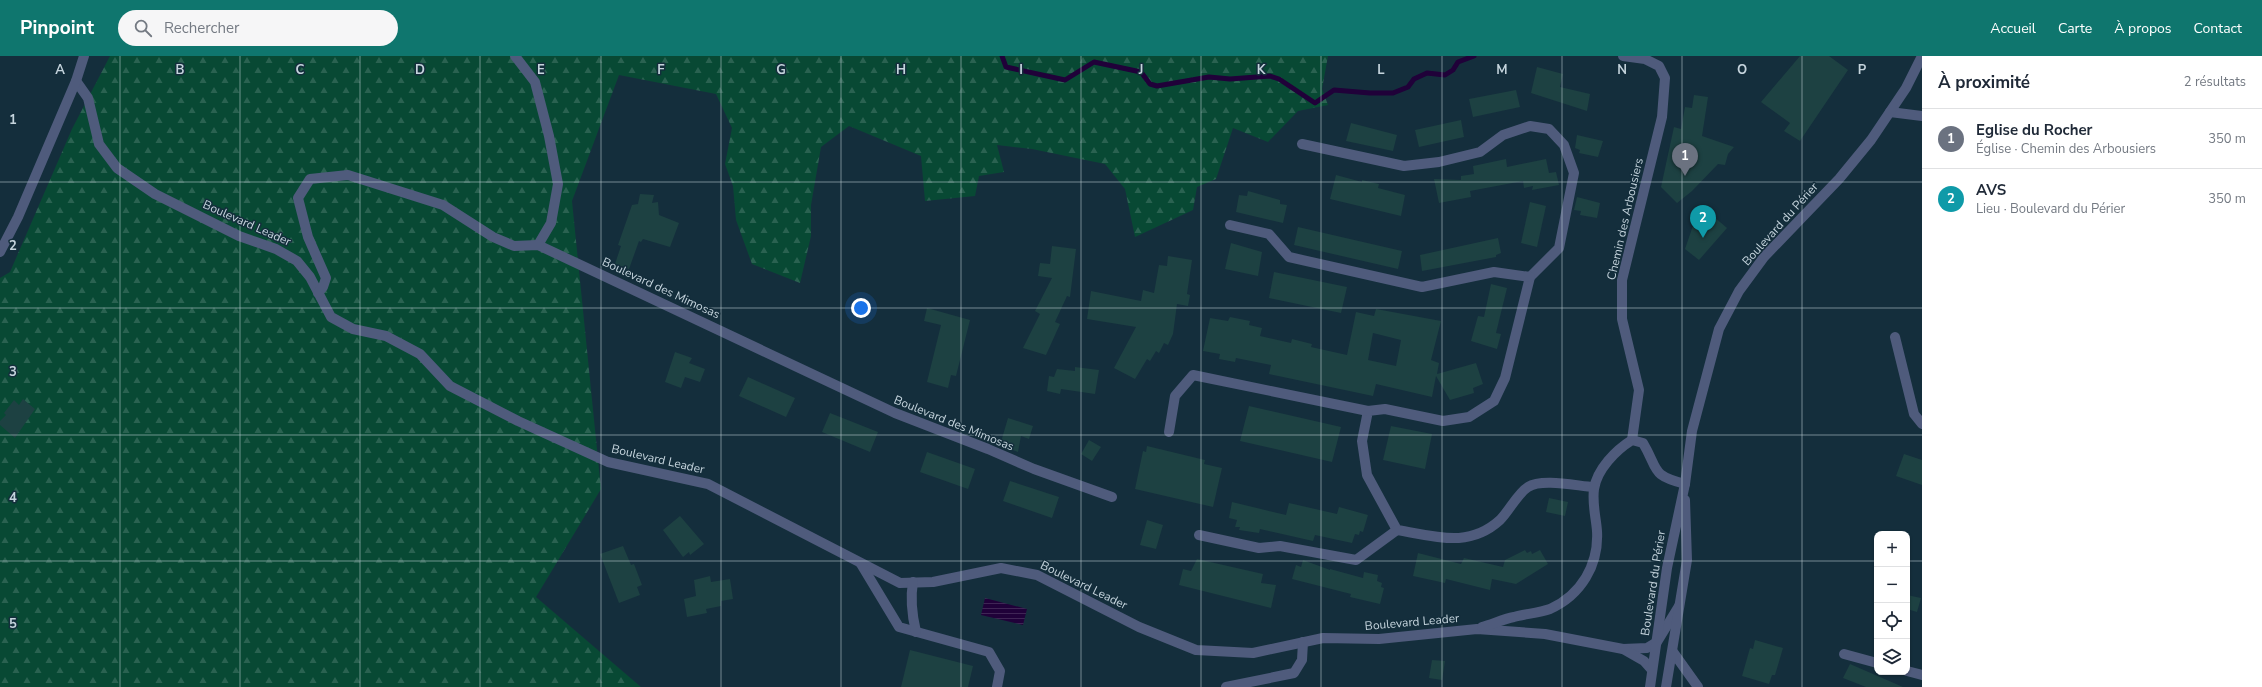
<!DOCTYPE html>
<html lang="fr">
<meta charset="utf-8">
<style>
body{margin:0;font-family:"Nunito Sans",sans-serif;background:#f6f6f7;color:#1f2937}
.controls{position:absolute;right:12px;bottom:12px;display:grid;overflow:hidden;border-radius:8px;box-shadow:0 1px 3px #0004}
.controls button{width:36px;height:36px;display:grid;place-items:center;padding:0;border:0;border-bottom:1px solid #e0e1e3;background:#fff;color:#1f2937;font:20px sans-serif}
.you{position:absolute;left:861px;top:252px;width:14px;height:14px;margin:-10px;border:3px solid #fff;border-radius:50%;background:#1a73e8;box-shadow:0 0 0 6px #1a73e833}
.badge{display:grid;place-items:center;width:26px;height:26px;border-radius:50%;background:#0f766e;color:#fff;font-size:13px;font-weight:700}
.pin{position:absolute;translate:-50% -33px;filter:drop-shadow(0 1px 2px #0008)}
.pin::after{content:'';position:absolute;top:21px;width:14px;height:12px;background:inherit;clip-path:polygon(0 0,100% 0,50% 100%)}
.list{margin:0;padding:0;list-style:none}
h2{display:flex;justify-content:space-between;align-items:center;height:52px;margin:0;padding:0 16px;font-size:17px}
h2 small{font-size:13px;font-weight:400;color:#747a83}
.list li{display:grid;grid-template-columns:26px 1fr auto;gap:12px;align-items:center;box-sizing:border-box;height:60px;padding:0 16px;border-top:1px solid #e0e1e3}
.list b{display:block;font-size:15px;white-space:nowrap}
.list p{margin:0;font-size:13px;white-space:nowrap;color:#747a83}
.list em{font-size:13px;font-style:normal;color:#747a83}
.icon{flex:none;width:22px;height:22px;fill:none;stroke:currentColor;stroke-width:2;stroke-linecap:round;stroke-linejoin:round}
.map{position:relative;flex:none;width:1922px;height:631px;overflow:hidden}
header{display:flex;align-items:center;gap:24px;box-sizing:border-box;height:56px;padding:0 20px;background:#0f766e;color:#fff}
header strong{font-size:19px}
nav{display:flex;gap:22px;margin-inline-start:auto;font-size:14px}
.search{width:280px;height:36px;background:#f6f6f7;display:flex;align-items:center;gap:10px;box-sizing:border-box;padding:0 14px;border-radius:22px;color:#747a83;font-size:15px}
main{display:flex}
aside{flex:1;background:#fff}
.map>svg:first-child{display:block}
.forest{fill:url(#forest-firs)}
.water{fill:url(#water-rules)}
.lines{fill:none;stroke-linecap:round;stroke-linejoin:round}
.stream{stroke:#200139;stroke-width:5}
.building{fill:#1d4142;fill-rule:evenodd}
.minor{stroke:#4f5b7c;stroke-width:10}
.grid{fill:none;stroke:#c5d4dd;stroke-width:1;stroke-opacity:0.55}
.labels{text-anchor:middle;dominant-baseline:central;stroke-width:3;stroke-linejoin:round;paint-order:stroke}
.street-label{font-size:12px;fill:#c5d4dd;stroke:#142e3c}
.grid-label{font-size:13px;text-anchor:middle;font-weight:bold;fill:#c5d4dd;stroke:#142e3c;stroke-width:3;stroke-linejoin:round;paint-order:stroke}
</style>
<header>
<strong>Pinpoint</strong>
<div class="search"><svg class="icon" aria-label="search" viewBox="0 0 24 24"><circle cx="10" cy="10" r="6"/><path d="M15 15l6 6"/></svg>Rechercher</div>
<nav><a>Accueil</a><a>Carte</a><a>À propos</a><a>Contact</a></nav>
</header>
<main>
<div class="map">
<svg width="1922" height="631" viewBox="0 0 1922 631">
<defs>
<pattern id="forest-firs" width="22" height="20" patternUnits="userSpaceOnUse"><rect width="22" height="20" fill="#084934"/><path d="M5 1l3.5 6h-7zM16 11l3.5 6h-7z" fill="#2a6251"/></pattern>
<pattern id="water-rules" width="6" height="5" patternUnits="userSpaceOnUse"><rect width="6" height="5" fill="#200139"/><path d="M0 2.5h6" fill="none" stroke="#3f2555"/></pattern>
</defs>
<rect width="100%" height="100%" fill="#142e3c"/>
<!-- forest -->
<polygon class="forest" points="110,0 1328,0 1322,33 1328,49 1298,55 1268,86 1233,72 1216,123 1197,131 1193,154 1135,181 1125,133 1105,108 1032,93 997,89 1004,116 979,120 975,140 925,145 921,100 849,70 821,91 811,149 811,180 800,227 752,208 736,164 733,130 725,108 732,72 716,38 619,19 572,145 601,433 536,541 641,631 0,631 0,222 10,216 72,73"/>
<!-- water -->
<polygon class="water" points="985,542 1027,553 1023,569 981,559"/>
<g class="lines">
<!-- stream -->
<polyline class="stream" points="1002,0 1006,11 1065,24 1094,6 1141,16 1150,28 1157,30 1209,21 1230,23 1270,20 1279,23 1315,47 1334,34 1370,37 1393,37 1408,31 1414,23 1427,17 1445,19 1453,14 1458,6 1474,0"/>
</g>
<!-- building -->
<g class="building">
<polygon points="1800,0 1829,0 1848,14 1800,85 1784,75 1790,67 1761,46"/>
<polygon points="1537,11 1563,18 1560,31 1590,38 1587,55 1531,37"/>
<polygon points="1516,34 1520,51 1473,61 1469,43"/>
<polygon points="1694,39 1708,41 1702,80 1734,91 1728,98 1725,109 1718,108 1692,135 1677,147 1661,131 1674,71 1681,73 1685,51 1692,52"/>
<polygon points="1461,64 1464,81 1419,91 1415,74"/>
<polygon points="1351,67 1397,79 1393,95 1346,85"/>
<polygon points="1577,79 1603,85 1598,101 1579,97 1580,94 1575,92"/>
<polygon points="1506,103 1507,111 1546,103 1549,117 1556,116 1559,129 1532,134 1533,130 1524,132 1523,125 1470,135 1471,141 1439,147 1434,123 1461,124 1461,120 1474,118 1473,110"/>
<polygon points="1336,119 1362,126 1362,124 1379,128 1378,132 1405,139 1401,160 1330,143"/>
<polygon points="1248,135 1280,144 1280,148 1287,149 1283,167 1236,156 1239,139 1247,140"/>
<polygon points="640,138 654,139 652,147 658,146 659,159 679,167 670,191 643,183 641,186 639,185 629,213 615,208 621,190 618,189 632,149 638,148"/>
<polygon points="1577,141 1600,147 1597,162 1580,159 1581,155 1574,154"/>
<polygon points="1530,146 1546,150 1537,191 1521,187"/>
<polygon points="1700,149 1727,172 1699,204 1685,193"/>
<polygon points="1298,171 1402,195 1398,213 1294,189"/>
<polygon points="1498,182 1501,197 1496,199 1496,201 1422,215 1420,199"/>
<polygon points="1231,187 1262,196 1258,220 1225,213"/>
<polygon points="1052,190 1076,193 1070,241 1067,240 1055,266 1060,268 1046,299 1023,292 1040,258 1035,255 1052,222 1038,220 1040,207 1050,208"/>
<polygon points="1168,200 1192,204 1187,238 1190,239 1188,250 1177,248 1173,278 1168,289 1164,287 1159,297 1156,295 1150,305 1147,303 1135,323 1114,312 1136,271 1087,263 1091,235 1141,245 1143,234 1154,237 1159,209 1167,210"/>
<polygon points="1274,216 1347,231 1341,257 1269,242"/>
<polygon points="1491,228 1507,232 1496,277 1501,278 1497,293 1471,285 1478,260 1484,261"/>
<polygon points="927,252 970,264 956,320 951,319 948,332 927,326 941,269 924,265"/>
<path d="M1376 253 1441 265 1431 304 1439 307 1437 318 1476 307 1483 328 1473 332 1474 337 1450 344 1436 320 1432 341 1376 328 1373 340 1269 318 1271 309 1236 302 1235 306 1219 303 1220 298 1203 295 1210 262 1228 265 1230 261 1250 265 1249 269 1262 272 1260 280 1291 287 1292 283 1312 288 1311 291 1347 299 1356 256 1374 260ZM1373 277 1401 284 1396 310 1368 304Z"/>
<polygon points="675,296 692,302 689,307 705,313 700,326 685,321 681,332 665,326"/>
<polygon points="1075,311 1099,314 1095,338 1061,333 1060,338 1047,335 1049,320 1054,321 1057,313 1075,315"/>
<polygon points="748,321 795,342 786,361 739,340"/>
<polygon points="23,343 35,353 15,382 0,369 0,365 6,359 4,357 14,344 19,349"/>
<polygon points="1249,350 1341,371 1332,406 1240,385"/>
<polygon points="830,357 878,376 870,396 822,376"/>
<polygon points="1008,362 1033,370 1029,383 1021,380 1018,396 1000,389"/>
<polygon points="1391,370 1432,378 1425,413 1383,404"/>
<polygon points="1089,384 1101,391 1092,405 1081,398"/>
<polygon points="1147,390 1205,404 1204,408 1222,412 1213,451 1135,433 1143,395 1146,396"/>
<polygon points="927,396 975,413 968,433 920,416"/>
<polygon points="1904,398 1922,404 1922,429 1896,420"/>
<polygon points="1010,425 1059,441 1052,462 1003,445"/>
<polygon points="1549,442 1568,446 1565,460 1546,456"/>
<polygon points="1232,446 1286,459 1289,447 1337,458 1339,451 1368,459 1363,476 1360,475 1359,479 1355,478 1352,487 1315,479 1313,485 1260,473 1259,477 1239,474 1240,471 1235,471 1237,464 1229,462"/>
<polygon points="680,460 704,488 690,499 689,496 683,501 663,474"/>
<polygon points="1147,464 1163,469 1156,493 1140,489"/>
<polygon points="623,490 631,509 634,508 642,529 637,531 640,539 619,547 600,498"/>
<polygon points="1525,494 1527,497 1531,495 1532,498 1540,494 1548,508 1516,528 1492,523 1490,534 1446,523 1445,527 1413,520 1418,497 1461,508 1464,502 1503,511 1505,504"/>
<polygon points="1197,503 1263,518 1261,527 1276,529 1271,552 1179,529 1183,513 1191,515"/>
<polygon points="1303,504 1330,514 1330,513 1363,522 1364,516 1378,519 1377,525 1382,527 1381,531 1384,532 1380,548 1350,541 1351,538 1292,523 1296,509 1301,511"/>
<polygon points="710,520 711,526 730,523 733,543 721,545 721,550 706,553 707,557 687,561 684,543 696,540 694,524"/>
<polygon points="1907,539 1921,542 1917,556 1907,553"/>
<polygon points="1755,584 1783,592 1775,619 1772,619 1769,628 1742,620 1750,592 1753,593"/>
<polygon points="910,594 973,610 968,631 901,631"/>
<polygon points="1432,604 1445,605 1442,624 1429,622"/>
<polygon points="1850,608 1903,631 1866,631 1843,622"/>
</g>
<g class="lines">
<!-- minor -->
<g class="minor">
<polyline points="515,0 535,26 549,80 558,128 551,167 538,189"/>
<polyline points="1623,0 1645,3 1659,10 1665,22 1662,61 1622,224 1622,263 1639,334 1632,384"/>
<polyline points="76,25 88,42 99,88 117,112 155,138 239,180 276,193 297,205 310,221 331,261 353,273 386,280 420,298 450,330 518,365 608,406 708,428 900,527 933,526 1001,512 1037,519 1139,571 1196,594 1253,597 1323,582 1379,583 1477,573 1545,578 1623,593 1647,592 1657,586 1679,550"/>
<polyline points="1890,56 1922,60"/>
<path d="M1302 88 1404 110 1439 106 1480 96 1503 79 1530 70 1549 73 1564 89 1574 117 1559 192 1530 221 1505 322 1494 345 1469 361 1443 365 1385 353 1368 355 1362 385 1367 419 1397 474C1435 480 1468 493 1500 464 1509 455 1518 437 1528 431 1542 422 1577 430 1594 431"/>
<polyline points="1230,169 1269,178 1289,201 1422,231 1494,216 1530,221"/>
<polyline points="0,196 18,161 76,25 84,0"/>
<polyline points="318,237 323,231 326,222 308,181 298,142 310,123 348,119 443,149 493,181 514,190 538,189 895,357 988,393 1034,413 1112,441"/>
<polyline points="1895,281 1914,358 1922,368"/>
<polyline points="1169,376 1175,340 1193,319 1368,355"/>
<polyline points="1199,479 1259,492 1280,490 1356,504 1397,474"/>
<polyline points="861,508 899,571 989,596 1000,615 997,631"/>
<path d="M913 526C910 543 912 559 916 576"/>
<path d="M1482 571C1493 568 1503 563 1514 561 1525 558 1539 557 1550 553 1581 539 1599 509 1597 475 1596 461 1592 448 1594 433 1597 413 1616 394 1632 384L1643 387C1659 414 1650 419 1685 428"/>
<polyline points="1623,593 1644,605 1652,614"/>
<polyline points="1673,596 1698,631"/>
<polyline points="1844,598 1877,607"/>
<polyline points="1907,615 1922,619"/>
<polyline points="1226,631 1294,617 1302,604 1303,586"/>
<polyline points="1650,631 1667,512 1685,428 1692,375 1719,273 1739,235 1764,201 1839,123 1871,84 1906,32 1922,0"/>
<polyline points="1666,631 1687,504 1685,444"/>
</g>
</g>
<!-- grid -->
<path class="grid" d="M120 0V631M240 0V631M360 0V631M480 0V631M601 0V631M721 0V631M841 0V631M961 0V631M1081 0V631M1201 0V631M1321 0V631M1442 0V631M1562 0V631M1682 0V631M1802 0V631M0 126H1922M0 252H1922M0 379H1922M0 505H1877M1907 505H1922"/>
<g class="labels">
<!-- street labels -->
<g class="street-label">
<text transform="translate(1625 163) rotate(-77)">Chemin des Arbousiers</text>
<text transform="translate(247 167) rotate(24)">Boulevard Leader</text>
<text transform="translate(1780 168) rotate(-48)">Boulevard du Périer</text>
<text transform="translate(661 232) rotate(25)">Boulevard des Mimosas</text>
<text transform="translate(954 367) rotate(22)">Boulevard des Mimosas</text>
<text transform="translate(658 403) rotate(13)">Boulevard Leader</text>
<text transform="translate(1653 527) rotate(-81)">Boulevard du Périer</text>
<text transform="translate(1084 529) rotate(26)">Boulevard Leader</text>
<text transform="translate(1412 566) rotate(-5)">Boulevard Leader</text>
</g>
</g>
<g class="grid-label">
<text x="60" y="18">A</text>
<text x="180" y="18">B</text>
<text x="300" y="18">C</text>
<text x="420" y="18">D</text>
<text x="541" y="18">E</text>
<text x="661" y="18">F</text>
<text x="781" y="18">G</text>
<text x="901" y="18">H</text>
<text x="1021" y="18">I</text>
<text x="1141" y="18">J</text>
<text x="1261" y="18">K</text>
<text x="1381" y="18">L</text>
<text x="1502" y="18">M</text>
<text x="1622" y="18">N</text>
<text x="1742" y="18">O</text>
<text x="1862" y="18">P</text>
<text x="13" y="68">1</text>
<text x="13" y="194">2</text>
<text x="13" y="320">3</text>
<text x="13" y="446">4</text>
<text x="13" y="572">5</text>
</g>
</svg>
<div class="controls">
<button>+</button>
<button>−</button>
<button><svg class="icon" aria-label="locate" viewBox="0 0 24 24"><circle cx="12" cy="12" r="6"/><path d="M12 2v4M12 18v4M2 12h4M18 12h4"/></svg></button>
<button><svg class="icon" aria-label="layers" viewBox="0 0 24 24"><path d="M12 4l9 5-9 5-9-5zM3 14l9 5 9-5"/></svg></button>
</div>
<div class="you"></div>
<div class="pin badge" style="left:1685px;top:120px;background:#6b7280">1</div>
<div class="pin badge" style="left:1703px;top:182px;background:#0f9aa8">2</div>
</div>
<aside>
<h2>À proximité<small>2 résultats</small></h2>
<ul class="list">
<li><span class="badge" style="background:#6b7280">1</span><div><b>Eglise du Rocher</b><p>Église · Chemin des Arbousiers</p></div><em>350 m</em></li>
<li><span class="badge" style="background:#0f9aa8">2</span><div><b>AVS</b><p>Lieu · Boulevard du Périer</p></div><em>350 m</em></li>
</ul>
</aside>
</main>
